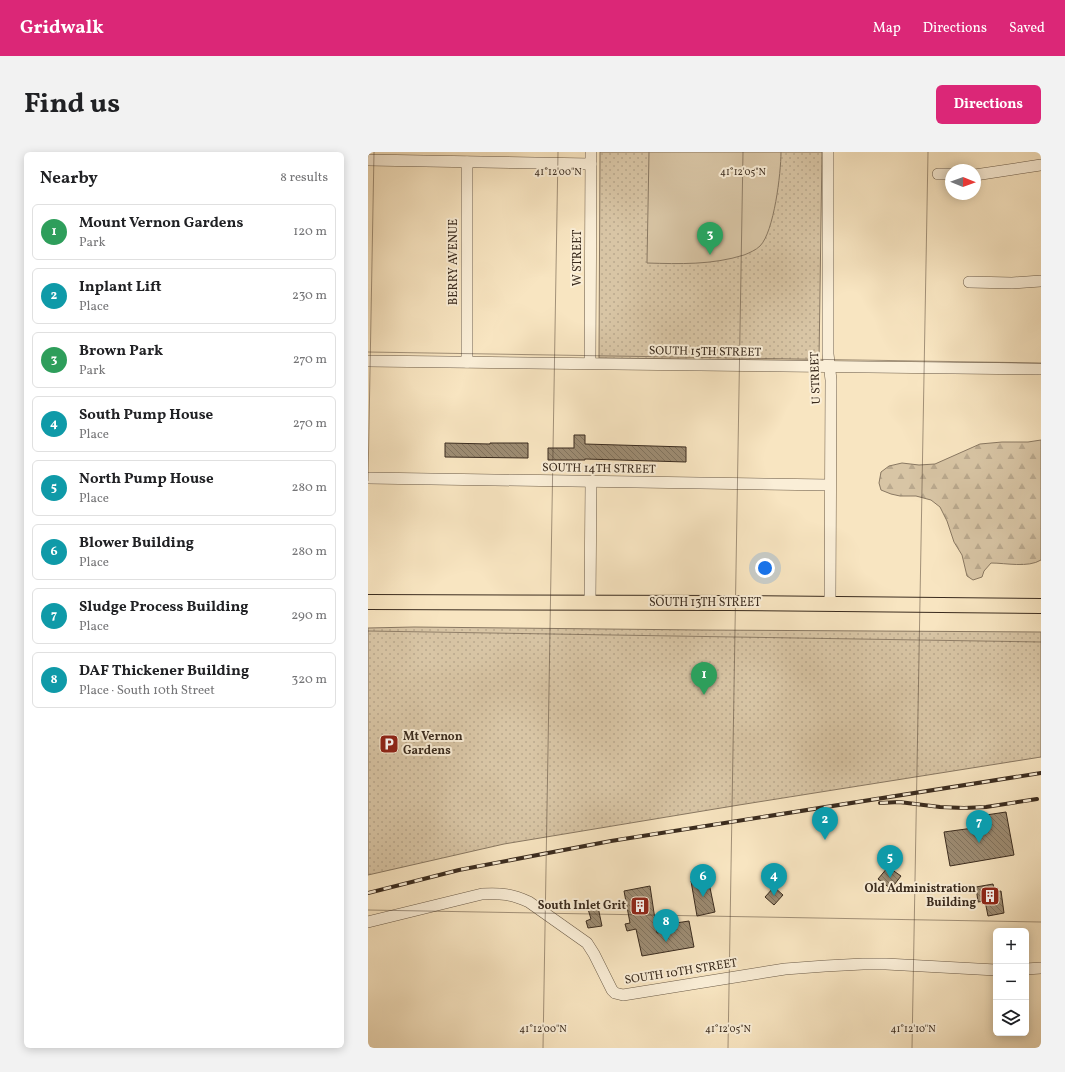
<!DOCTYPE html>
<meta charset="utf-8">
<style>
body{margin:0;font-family:Vollkorn,serif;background:#f2f2f2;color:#202124}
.controls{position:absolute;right:12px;bottom:12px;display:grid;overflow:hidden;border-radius:6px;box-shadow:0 2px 10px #0003}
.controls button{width:36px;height:36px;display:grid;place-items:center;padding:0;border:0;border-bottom:1px solid #e0e0e0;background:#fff;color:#202124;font:20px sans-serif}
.compass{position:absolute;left:577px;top:12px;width:36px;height:36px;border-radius:50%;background:#fff;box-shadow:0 2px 10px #0003;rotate:91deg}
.you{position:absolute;left:397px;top:416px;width:14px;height:14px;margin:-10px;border:3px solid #fff;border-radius:50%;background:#1a73e8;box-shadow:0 0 0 6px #1a73e833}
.badge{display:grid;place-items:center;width:26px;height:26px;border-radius:50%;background:#db2777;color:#fff;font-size:13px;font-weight:700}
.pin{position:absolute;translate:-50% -33px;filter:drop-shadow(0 1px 2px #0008)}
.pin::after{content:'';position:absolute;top:21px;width:14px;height:12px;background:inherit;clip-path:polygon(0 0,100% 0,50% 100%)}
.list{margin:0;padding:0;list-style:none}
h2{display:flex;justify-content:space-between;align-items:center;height:52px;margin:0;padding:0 16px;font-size:17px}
h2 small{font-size:13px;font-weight:400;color:#757577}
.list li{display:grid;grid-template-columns:26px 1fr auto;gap:12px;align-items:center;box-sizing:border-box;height:56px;margin:0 8px 8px;padding:0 8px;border:1px solid #e0e0e0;border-radius:6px}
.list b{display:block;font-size:15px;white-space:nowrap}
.list p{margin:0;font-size:13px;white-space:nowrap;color:#757577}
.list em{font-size:13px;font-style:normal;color:#757577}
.icon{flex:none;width:22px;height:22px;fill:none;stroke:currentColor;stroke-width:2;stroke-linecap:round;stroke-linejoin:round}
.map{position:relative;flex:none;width:673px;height:896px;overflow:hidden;border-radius:6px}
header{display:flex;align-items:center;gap:24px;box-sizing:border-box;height:56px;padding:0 20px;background:#db2777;color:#fff}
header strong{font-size:19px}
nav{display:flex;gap:22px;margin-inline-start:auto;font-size:14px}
.intro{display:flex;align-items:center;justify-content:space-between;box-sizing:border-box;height:96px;padding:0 24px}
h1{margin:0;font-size:28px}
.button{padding:10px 18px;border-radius:6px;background:#db2777;color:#fff;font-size:14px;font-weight:700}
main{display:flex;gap:24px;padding:0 24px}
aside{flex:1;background:#fff;border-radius:6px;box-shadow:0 2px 10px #0003}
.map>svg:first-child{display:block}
.forest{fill:url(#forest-firs);stroke:#897862}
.park{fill:url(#park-dots);stroke:#897862}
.pitch{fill:#d8c5a5;stroke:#897862}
.building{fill:url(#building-back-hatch);stroke:#3a2b1e}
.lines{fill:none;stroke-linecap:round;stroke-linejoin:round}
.minor-casing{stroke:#6a5a47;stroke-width:12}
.major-casing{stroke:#3a2b1e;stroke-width:16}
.minor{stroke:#faeed7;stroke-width:11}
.major{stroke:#f8e5c1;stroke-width:14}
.rail-casing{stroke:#3a2b1e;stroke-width:4}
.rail{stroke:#faeed7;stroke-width:2.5;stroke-dasharray:8;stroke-linecap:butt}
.ticks{fill:none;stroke:#3a2b1e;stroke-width:1;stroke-opacity:0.45}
.labels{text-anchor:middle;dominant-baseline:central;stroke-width:4;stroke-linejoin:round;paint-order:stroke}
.street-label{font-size:12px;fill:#3a2b1e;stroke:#faeed7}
.poi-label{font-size:12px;font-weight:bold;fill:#3a2b1e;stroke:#faeed7;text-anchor:end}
.ticks-label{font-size:10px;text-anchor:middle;fill:#3a2b1e;stroke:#faeed7;stroke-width:4;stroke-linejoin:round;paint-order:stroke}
</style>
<header>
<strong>Gridwalk</strong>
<nav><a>Map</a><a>Directions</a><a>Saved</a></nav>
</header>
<div class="intro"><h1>Find us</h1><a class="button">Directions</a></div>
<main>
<aside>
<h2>Nearby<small>8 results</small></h2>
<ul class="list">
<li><span class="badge" style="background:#2e9e5b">1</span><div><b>Mount Vernon Gardens</b><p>Park</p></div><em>120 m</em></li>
<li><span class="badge" style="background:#0f9aa8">2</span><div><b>Inplant Lift</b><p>Place</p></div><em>230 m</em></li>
<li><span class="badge" style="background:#2e9e5b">3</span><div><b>Brown Park</b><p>Park</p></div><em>270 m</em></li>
<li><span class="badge" style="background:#0f9aa8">4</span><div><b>South Pump House</b><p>Place</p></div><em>270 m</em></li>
<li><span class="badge" style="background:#0f9aa8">5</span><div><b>North Pump House</b><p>Place</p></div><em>280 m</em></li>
<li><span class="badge" style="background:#0f9aa8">6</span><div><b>Blower Building</b><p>Place</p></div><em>280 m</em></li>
<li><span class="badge" style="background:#0f9aa8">7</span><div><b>Sludge Process Building</b><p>Place</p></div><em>290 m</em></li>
<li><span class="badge" style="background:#0f9aa8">8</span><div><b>DAF Thickener Building</b><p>Place · South 10th Street</p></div><em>320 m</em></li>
</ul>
</aside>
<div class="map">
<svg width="673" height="896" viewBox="0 0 673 896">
<defs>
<pattern id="forest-firs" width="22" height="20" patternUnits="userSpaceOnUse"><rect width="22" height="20" fill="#d8c5a5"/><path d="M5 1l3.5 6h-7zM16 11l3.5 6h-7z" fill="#baa98e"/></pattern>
<pattern id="park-dots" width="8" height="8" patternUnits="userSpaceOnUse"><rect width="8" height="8" fill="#d8c5a5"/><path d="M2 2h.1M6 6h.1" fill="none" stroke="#baa98e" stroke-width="1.8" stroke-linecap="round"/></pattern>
<pattern id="building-back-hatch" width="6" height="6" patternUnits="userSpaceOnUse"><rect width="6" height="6" fill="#9d8c73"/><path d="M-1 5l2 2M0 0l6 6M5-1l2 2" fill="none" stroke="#81735e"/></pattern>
</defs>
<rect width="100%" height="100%" fill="#f8e5c1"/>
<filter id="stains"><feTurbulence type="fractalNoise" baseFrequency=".005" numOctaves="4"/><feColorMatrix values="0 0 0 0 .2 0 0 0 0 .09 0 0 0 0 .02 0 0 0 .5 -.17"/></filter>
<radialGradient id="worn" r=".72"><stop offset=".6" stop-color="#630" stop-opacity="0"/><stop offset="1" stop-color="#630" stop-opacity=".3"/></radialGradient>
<!-- forest -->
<path class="forest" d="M673 288V408C660 416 638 411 623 411L616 419 614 425 605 428 599 424 594 403 586 390 579 369 572 355 563 348 548 344H532L523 342 513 338 511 331 513 320 521 314 534 311 551 313 567 312 612 292 634 290H660Z"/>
<!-- park -->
<g class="park">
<polygon points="232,0 454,0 451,209 231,206"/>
<polygon points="46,475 333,478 673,480 673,605 371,653 136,692 0,723 0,476"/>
</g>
<!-- pitch -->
<path class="pitch" d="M281 0H413C413 21 406 80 392 94 388 98 381 101 376 103 344 113 312 112 279 111Z"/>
<!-- building -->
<g class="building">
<polygon points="206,283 217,283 217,292 318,295 318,310 217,307 217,308 180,308 180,296 206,296"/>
<polygon points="77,291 122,292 122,291 160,291 160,306 77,305"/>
<polygon points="638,660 646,703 582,714 576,680 620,674 618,663"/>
<polygon points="520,715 533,724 523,737 510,727"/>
<polygon points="340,726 347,760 329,764 323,729"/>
<polygon points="625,732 627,740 633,739 636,761 620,764 617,749 610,750 608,735"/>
<polygon points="282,734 289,781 308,778 308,771 321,769 326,795 274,804 268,777 259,779 257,772 262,771 256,739"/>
<polygon points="406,735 415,743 406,753 397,745"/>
<polygon points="230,755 234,774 220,776 218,769 223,767 220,757"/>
</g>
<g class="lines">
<defs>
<g id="minor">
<polyline points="460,0 460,202 463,228 462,452"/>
<polyline points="0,8 223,12"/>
<polyline points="570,22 583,22"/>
<polyline points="607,23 673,13"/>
<polyline points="601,130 644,131 673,129"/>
<polyline points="0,209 673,217"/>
<polyline points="99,210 99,10"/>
<polyline points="222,211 223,0"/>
<polyline points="0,326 462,333"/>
<polyline points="222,451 223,330"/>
<path d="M0 770 114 742C134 741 143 742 161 750L219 791 226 802 244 838 247 841 255 843 417 817 457 814 495 812H518L628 818"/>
<polyline points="658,817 673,816"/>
</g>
<polyline id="major" points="0,450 359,451 673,454"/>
</defs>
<!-- minor casing -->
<use href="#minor" class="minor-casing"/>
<!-- major casing -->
<use href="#major" class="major-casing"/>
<!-- minor -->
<use href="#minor" class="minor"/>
<!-- major -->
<use href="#major" class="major"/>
<defs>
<g id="rail">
<polyline points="512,651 531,650 572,655 596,656 618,655 669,647"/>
<polyline points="0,741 91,718 243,689 673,621"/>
</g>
</defs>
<!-- rail casing -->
<use href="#rail" class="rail-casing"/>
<!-- rail -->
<use href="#rail" class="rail"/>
</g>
<!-- ticks -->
<path class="ticks" d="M0 200 673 211M0 329 6 0M0 479 673 490M0 758 673 770M175 896 190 0M360 896 375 0M544 896 560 0"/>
<!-- icons -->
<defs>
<symbol id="parking-square" viewBox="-11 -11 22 22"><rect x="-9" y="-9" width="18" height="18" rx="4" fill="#8f2418" stroke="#faeed7"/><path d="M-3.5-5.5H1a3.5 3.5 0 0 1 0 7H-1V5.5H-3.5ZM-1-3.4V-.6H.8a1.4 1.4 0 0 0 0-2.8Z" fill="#fff"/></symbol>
<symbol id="building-square" viewBox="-11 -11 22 22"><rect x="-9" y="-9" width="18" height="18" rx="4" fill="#8f2418" stroke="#faeed7"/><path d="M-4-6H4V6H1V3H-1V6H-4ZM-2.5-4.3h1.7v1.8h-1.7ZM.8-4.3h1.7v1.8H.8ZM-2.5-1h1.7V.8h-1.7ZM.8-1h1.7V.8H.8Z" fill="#fff"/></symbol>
</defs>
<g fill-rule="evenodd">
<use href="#parking-square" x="10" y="581" width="22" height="22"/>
<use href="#building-square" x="611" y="733" width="22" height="22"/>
<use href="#building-square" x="261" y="743" width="22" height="22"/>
</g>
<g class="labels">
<!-- street labels -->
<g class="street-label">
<text transform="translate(210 106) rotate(-90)">W STREET</text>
<text transform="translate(86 110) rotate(-90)">BERRY AVENUE</text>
<text transform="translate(337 200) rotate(1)">SOUTH 15TH STREET</text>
<text transform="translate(448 226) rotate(-92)">U STREET</text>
<text transform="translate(231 317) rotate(1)">SOUTH 14TH STREET</text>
<text x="337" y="451">SOUTH 13TH STREET</text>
<text transform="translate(313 820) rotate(-9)">SOUTH 10TH STREET</text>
</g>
<!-- poi labels -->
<g class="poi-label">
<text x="35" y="585" text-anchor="start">Mt Vernon<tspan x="35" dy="14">Gardens</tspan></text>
<text x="608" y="737">Old Administration<tspan x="608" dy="14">Building</tspan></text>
<text x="258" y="754">South Inlet Grit</text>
</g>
</g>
<g class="ticks-label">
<text x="190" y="23">41°12'00"N</text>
<text x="375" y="23">41°12'05"N</text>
<text x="175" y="880">41°12'00"N</text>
<text x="360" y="880">41°12'05"N</text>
<text x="545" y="880">41°12'10"N</text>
</g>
<rect width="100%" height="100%" filter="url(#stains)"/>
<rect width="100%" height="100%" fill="url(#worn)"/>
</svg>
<div class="controls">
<button>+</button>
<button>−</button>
<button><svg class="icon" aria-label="layers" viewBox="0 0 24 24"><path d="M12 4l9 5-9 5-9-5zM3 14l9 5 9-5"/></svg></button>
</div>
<svg class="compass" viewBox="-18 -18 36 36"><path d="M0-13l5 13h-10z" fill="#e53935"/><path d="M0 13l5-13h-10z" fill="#757577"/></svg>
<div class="you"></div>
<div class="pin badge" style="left:336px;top:543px;background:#2e9e5b">1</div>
<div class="pin badge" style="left:457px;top:688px;background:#0f9aa8">2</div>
<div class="pin badge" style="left:342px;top:103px;background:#2e9e5b">3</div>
<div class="pin badge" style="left:406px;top:744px;background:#0f9aa8">4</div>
<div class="pin badge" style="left:522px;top:726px;background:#0f9aa8">5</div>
<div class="pin badge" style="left:335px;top:745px;background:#0f9aa8">6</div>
<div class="pin badge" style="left:611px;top:691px;background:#0f9aa8">7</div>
<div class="pin badge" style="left:298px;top:790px;background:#0f9aa8">8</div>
</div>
</main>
